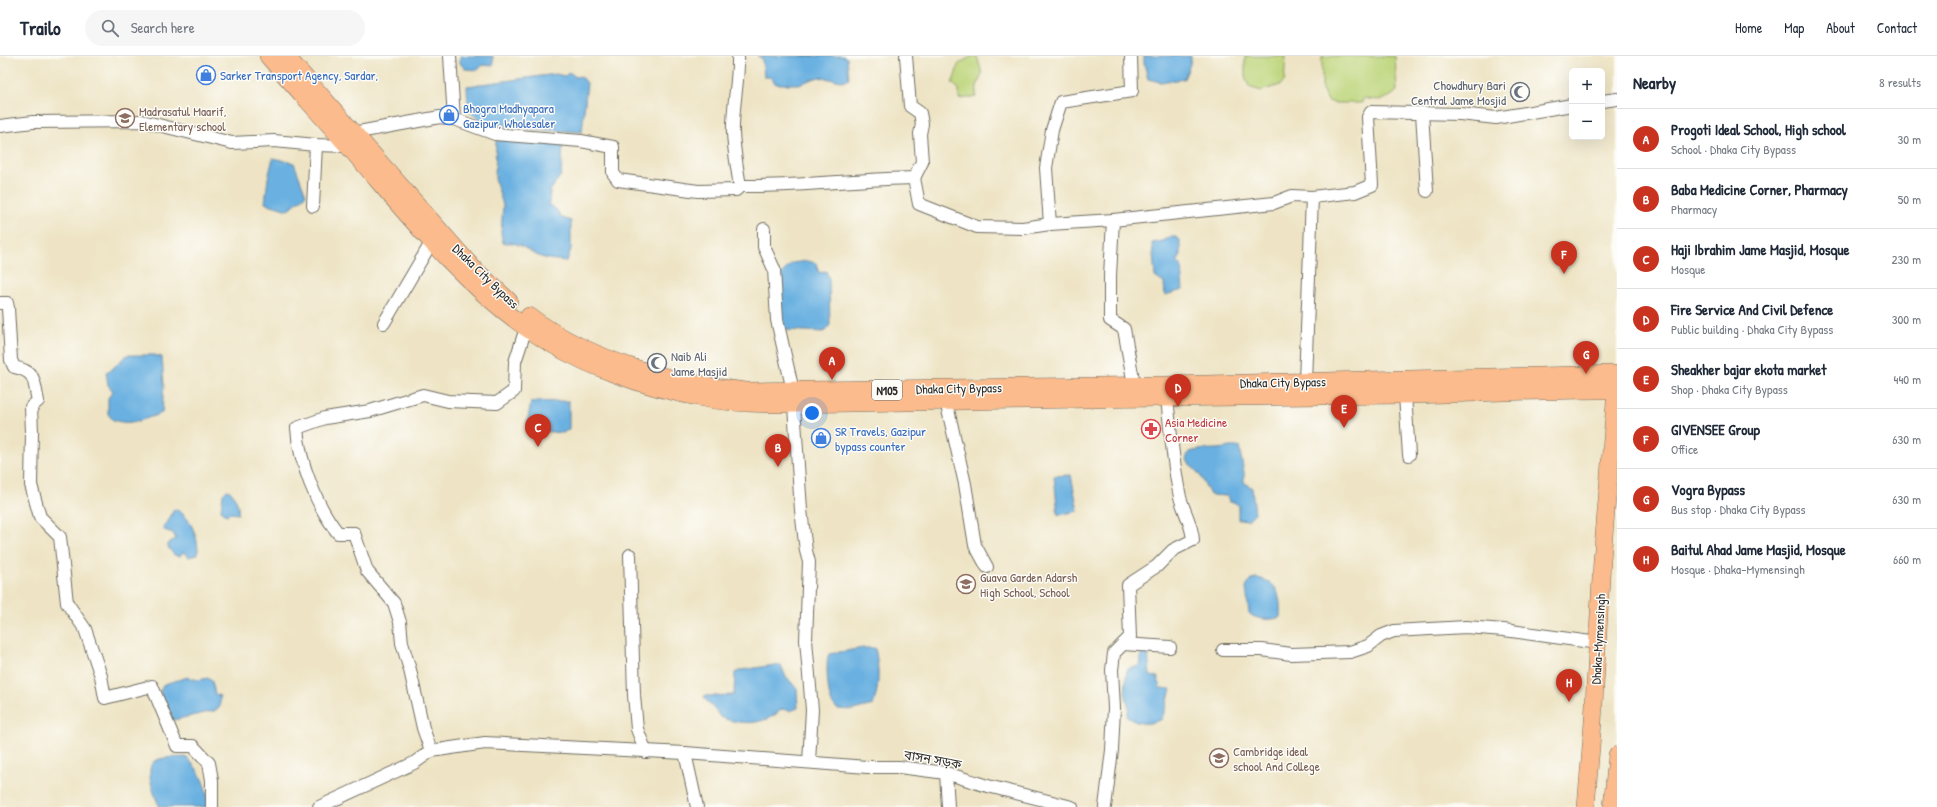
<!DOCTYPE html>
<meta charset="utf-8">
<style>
body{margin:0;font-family:"Patrick Hand","Noto Sans Bengali",sans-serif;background:#f6f6f7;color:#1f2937}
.controls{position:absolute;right:12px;top:12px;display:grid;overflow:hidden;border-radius:6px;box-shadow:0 4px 16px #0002}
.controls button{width:36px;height:36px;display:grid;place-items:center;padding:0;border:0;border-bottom:1px solid #e0e1e3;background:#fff;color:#1f2937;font:20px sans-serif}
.you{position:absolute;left:812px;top:357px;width:14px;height:14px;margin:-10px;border:3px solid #fff;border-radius:50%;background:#1a73e8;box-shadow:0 0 0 6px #1a73e833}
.badge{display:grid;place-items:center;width:26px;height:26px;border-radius:50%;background:#c8321e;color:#fff;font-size:13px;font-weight:700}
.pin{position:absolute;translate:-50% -33px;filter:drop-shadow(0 1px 2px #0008)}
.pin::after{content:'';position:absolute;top:21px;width:14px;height:12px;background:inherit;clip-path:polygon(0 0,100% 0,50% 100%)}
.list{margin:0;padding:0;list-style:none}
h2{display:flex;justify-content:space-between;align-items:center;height:52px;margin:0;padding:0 16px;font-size:17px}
h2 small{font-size:13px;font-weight:400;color:#747a83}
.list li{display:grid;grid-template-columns:26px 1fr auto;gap:12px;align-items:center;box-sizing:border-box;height:60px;padding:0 16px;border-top:1px solid #e0e1e3}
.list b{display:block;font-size:15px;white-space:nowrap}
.list p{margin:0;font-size:13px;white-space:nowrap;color:#747a83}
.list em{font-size:13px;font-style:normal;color:#747a83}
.icon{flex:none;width:22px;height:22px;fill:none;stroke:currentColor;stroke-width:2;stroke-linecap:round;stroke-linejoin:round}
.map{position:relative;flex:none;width:1617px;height:751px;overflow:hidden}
header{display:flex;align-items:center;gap:24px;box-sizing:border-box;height:56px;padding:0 20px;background:#fff;border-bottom:1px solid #e0e1e3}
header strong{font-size:19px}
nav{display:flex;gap:22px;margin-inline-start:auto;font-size:14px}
.search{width:280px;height:36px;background:#f6f6f7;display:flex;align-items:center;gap:10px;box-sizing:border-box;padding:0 14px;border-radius:22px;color:#747a83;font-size:15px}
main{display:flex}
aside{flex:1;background:#fff}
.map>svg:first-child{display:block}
.green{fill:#bdd57a;stroke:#748052}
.water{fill:#6ab1e1;stroke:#4a6e86}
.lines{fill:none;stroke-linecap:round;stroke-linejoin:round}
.minor-casing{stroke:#6f6c61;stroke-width:14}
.highway-casing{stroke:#6f6c61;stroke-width:18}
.minor{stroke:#fff;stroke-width:12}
.highway{stroke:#fbbb8c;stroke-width:17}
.labels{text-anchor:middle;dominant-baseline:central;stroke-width:3;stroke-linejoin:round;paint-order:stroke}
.shield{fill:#fdfcf7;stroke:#6a6a68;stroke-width:1}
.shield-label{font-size:12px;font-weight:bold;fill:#2b2b2b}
.shop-label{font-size:13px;fill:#366cbe;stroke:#fdfcf7;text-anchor:start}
.worship-label{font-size:13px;fill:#5b616d;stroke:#fdfcf7;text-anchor:end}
.education-label{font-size:13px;fill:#785e54;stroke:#fdfcf7;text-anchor:start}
.street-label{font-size:13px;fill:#2b2b2b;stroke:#fdfcf7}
.health-label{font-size:13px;fill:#be3a42;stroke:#fdfcf7;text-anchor:start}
</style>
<header>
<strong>Trailo</strong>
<div class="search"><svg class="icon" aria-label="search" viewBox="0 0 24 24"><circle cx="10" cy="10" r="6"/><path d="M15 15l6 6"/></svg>Search here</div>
<nav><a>Home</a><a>Map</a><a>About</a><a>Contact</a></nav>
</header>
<main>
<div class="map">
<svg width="1617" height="751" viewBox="0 0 1617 751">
<rect width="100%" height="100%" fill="#fdfcf7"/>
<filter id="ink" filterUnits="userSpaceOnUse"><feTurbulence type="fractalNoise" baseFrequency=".025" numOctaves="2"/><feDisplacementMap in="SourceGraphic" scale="8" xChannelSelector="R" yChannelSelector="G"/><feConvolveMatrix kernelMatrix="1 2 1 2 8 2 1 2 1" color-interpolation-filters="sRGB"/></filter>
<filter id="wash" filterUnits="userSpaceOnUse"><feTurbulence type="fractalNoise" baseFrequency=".012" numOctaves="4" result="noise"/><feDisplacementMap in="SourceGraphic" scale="16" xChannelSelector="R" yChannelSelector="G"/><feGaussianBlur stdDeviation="0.9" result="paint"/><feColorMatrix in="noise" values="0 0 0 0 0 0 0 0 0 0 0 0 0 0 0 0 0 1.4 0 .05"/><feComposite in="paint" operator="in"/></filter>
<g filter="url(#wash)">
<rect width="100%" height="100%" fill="#eee4c5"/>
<!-- green -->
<g class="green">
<path d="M973 0H977L982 18 977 30 976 41 959 43V33L952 27C962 7 950 11 973 0Z"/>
<polygon points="1245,0 1286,0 1284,26 1280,29 1261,35 1249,31 1245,20"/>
<path d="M1322 0H1395L1397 35C1387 45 1377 45 1363 42L1362 47H1336L1328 45 1322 33Z"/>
</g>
<!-- water -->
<g class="water">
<polygon points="460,0 493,0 493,10 483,9 478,14 465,13 460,7"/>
<polygon points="757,0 843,0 847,2 849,23 842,25 819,21 799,28 776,28 770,21 764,21 762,2"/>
<path d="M1144 0H1191C1191 9 1187 15 1184 23L1160 26 1148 23 1144 7Z"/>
<polygon points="569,16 576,21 581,20 587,27 582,76 512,72 504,69 483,66 468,55 467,30 556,18 565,20"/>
<path d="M509 83 563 87 561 119 550 135 549 149 557 154 560 161 571 165V193L567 205C559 204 549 204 541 201 525 195 522 185 503 187L501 177 503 149 495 123 496 85Z"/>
<polygon points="273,102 294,107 306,139 288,154 265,147 268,122"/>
<polygon points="1170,181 1176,181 1180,184 1180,202 1178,203 1178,208 1181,209 1183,234 1165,239 1164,227 1155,221 1152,187 1163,185"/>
<polygon points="807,205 816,207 819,217 826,215 829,223 830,269 824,276 786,274 780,263 780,219 792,207"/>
<path d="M127 299H154L162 301 164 328 162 357C145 363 131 370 113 364L108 358V342L113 335 108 329 106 316 112 313Z"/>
<polygon points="569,345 569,373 563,377 530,374 527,367 531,346"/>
<path d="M1229 391H1239L1244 416V426L1252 432 1255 457 1248 464 1238 463V449L1234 446H1229L1227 440 1210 439 1200 419 1186 404 1188 397C1201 391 1215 395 1229 391Z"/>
<polygon points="1071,419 1078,455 1058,459 1054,420"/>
<path d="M227 434C234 435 240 451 238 458L229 457 227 459 224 458 221 454 223 438Z"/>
<path d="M174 453C189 457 198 480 198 495L196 499 189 501 183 496 180 500 174 499 168 491V487L176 483 173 477 164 474 163 470 168 466Z"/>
<path d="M1256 522C1279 525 1281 541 1280 561 1272 565 1255 564 1249 557L1246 532 1251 523Z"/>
<path d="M863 592H875C879 611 880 630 873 649L853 654 837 653C835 651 832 648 831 645 828 637 825 605 829 598Z"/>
<path d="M1142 595 1148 596 1150 620 1158 621 1160 632 1171 633 1162 663C1149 669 1139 669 1127 661L1129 652 1125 637 1127 613 1139 610Z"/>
<path d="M775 609H781L785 619 797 633 798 652 790 655 782 653C765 670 740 669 720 661 715 652 708 649 704 640L734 639 735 617 741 614Z"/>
<polygon points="188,621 198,624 208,622 212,625 215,638 220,640 220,651 214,655 169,665 160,635 164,628"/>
<path d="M186 701C201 714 207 732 209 751H160C155 742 143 711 155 705 164 700 177 702 186 701Z"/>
</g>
</g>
<g filter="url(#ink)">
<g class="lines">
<defs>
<g id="minor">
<polyline points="450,0 454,63"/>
<polyline points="906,0 910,50 920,57 922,68 920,78 922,106 914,122"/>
<polyline points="1602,45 1617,43"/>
<polyline points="1422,57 1427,135"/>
<polyline points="0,70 33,66 142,65 232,87 274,85 316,89 348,90"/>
<path d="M353 77 440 61 454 63 495 78 581 85 613 91V117L618 124 698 135 736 134 740 130C737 112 734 95 733 77 732 51 739 26 738 0"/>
<path d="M740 130C798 131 856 123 914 122L919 148 977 171 1023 172 1050 168 1113 164 1274 147 1292 140 1312 141 1305 326"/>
<polyline points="1312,141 1355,136 1372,129 1368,61 1371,56 1460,58 1496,62 1572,49"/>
<polyline points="313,150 316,89"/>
<polyline points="1113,164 1110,220 1110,264 1124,273 1134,329"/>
<polyline points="1050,168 1046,112 1052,74 1061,46 1132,35 1131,0"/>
<polyline points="764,173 764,191 774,213 777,264 793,335 801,454 806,495 809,506 806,584 812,654 809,706"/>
<path d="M0 247H7L8 252 11 304 14 311C37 316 33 324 38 345L31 351 32 376 31 429 40 461 60 481 67 547 85 573 101 620 105 642 152 630 177 690H193L209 707 212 724V751"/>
<polyline points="384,267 431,187"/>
<polyline points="1405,339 1409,399"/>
<polyline points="946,345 965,428 975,489 987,511"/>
<polyline points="630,499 634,639 637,673 646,696"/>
<polyline points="1123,588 1170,591"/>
<polyline points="1223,594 1262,594 1291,598 1350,596 1368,590 1381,580 1394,575 1466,571 1504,574 1598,587"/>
<path d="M431 695 423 672 410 614 402 587 400 566 394 547 367 515 354 477H338C317 451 299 406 297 372L325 362 370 355 423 339 448 345 497 347 514 335 515 306 526 272"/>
<polyline points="685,697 697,751"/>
<polyline points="946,717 948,751"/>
<polyline points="319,751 414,707 431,695 485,687 685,697 867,711 899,711 946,717 984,729 1072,751"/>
<path d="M1105 751 1112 694 1114 652 1112 614 1114 597 1130 581 1128 529 1157 510 1173 494 1193 484C1192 468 1184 456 1180 441 1173 408 1170 374 1167 340"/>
</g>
<g id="highway">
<path d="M268 0C303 40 339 79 373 119 420 174 466 229 525 271 578 309 644 332 708 343 737 348 766 348 794 348 997 344 1199 341 1402 339 1474 338 1545 333 1617 334"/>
<polyline points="286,0 473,212 509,245"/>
<path d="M529 260C591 305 671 327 746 335L1167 329 1617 318"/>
<polyline points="1586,751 1593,666 1602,504 1617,322"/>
<polyline points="1612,751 1617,699"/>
</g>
</defs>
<!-- minor casing -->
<use href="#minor" class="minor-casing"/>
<!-- highway casing -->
<use href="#highway" class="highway-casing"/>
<!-- minor -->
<use href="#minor" class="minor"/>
<!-- highway -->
<use href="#highway" class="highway"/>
</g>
</g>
<!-- icons -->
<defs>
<symbol id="shop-ring" viewBox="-11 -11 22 22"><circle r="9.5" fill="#fdfcf7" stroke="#3f7fe0" stroke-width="1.5"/><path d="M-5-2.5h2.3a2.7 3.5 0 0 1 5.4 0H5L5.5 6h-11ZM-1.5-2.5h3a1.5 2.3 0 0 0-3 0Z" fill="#3f7fe0"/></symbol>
<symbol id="mosque-ring" viewBox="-11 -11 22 22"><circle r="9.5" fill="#fdfcf7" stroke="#6b7280" stroke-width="1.5"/><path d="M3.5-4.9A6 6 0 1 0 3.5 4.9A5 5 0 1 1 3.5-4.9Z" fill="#6b7280"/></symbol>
<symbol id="school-ring" viewBox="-11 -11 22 22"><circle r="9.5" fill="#fdfcf7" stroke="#8d6e63" stroke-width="1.5"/><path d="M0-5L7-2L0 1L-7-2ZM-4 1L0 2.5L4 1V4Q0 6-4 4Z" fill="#8d6e63"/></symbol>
<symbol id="pharmacy-ring" viewBox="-11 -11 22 22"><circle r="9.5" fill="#fdfcf7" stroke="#e0444e" stroke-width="1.5"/><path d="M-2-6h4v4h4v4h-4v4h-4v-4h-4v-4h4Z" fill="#e0444e"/></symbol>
<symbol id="university-ring" viewBox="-11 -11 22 22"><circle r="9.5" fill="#fdfcf7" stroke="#8d6e63" stroke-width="1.5"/><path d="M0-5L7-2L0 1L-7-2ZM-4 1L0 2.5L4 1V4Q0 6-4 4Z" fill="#8d6e63"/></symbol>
</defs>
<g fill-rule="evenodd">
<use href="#shop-ring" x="195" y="8" width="22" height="22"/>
<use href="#mosque-ring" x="1509" y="25" width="22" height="22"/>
<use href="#shop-ring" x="438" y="48" width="22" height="22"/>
<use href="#school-ring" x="114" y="51" width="22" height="22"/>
<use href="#mosque-ring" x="646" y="296" width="22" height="22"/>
<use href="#pharmacy-ring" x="1140" y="362" width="22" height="22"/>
<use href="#shop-ring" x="810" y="371" width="22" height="22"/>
<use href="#school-ring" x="955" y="517" width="22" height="22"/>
<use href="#university-ring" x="1208" y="691" width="22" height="22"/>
</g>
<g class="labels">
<!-- shield labels -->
<rect class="shield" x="872" y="324" width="30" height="20" rx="3"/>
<g class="shield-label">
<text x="887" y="334">N105</text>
</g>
<!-- shop labels -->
<g class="shop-label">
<text x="220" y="19">Sarker Transport Agency, Sardar,</text>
<text x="463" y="52">Bhogra Madhyapara<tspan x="463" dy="15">Gazipur, Wholesaler</tspan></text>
<text x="835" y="375">SR Travels, Gazipur<tspan x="835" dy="15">bypass counter</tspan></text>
</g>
<!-- worship labels -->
<g class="worship-label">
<text x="1506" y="29">Chowdhury Bari<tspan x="1506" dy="15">Central Jame Mosjid</tspan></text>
<text x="671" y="300" text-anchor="start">Naib Ali<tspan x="671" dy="15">Jame Masjid</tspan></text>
</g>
<!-- education labels -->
<g class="education-label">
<text x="139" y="55">Madrasatul Maarif,<tspan x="139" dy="15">Elementary school</tspan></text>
<text x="980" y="521">Guava Garden Adarsh<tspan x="980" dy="15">High School, School</tspan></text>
<text x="1233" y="695">Cambridge ideal<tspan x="1233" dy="15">school And College</tspan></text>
</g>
<!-- street labels -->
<g class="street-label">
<text transform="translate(486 220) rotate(44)">Dhaka City Bypass</text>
<text transform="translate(1283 326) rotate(-1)">Dhaka City Bypass</text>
<text transform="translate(959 332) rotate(-1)">Dhaka City Bypass</text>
<text transform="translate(1598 583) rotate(-87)">Dhaka-Mymensingh</text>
<text transform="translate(933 703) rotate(10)">বাসন সড়ক</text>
</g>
<!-- health labels -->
<g class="health-label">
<text x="1165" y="366">Asia Medicine<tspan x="1165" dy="15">Corner</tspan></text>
</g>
</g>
</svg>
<div class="controls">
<button>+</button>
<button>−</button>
</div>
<div class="you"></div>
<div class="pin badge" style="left:832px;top:324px">A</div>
<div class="pin badge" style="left:778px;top:411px">B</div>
<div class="pin badge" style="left:538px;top:391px">C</div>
<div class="pin badge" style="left:1178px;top:351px">D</div>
<div class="pin badge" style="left:1344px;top:372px">E</div>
<div class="pin badge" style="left:1564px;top:218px">F</div>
<div class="pin badge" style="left:1586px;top:318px">G</div>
<div class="pin badge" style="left:1569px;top:646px">H</div>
</div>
<aside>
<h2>Nearby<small>8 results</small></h2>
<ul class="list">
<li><span class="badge">A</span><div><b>Progoti Ideal School, High school</b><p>School · Dhaka City Bypass</p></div><em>30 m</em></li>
<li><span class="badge">B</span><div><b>Baba Medicine Corner, Pharmacy</b><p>Pharmacy</p></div><em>50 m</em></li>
<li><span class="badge">C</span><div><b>Haji Ibrahim Jame Masjid, Mosque</b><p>Mosque</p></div><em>230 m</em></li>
<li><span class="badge">D</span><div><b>Fire Service And Civil Defence</b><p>Public building · Dhaka City Bypass</p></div><em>300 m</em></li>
<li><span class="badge">E</span><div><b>Sheakher bajar ekota market</b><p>Shop · Dhaka City Bypass</p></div><em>440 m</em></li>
<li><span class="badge">F</span><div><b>GIVENSEE Group</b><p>Office</p></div><em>630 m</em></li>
<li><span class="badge">G</span><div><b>Vogra Bypass</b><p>Bus stop · Dhaka City Bypass</p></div><em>630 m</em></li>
<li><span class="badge">H</span><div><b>Baitul Ahad Jame Masjid, Mosque</b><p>Mosque · Dhaka-Mymensingh</p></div><em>660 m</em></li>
</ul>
</aside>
</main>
